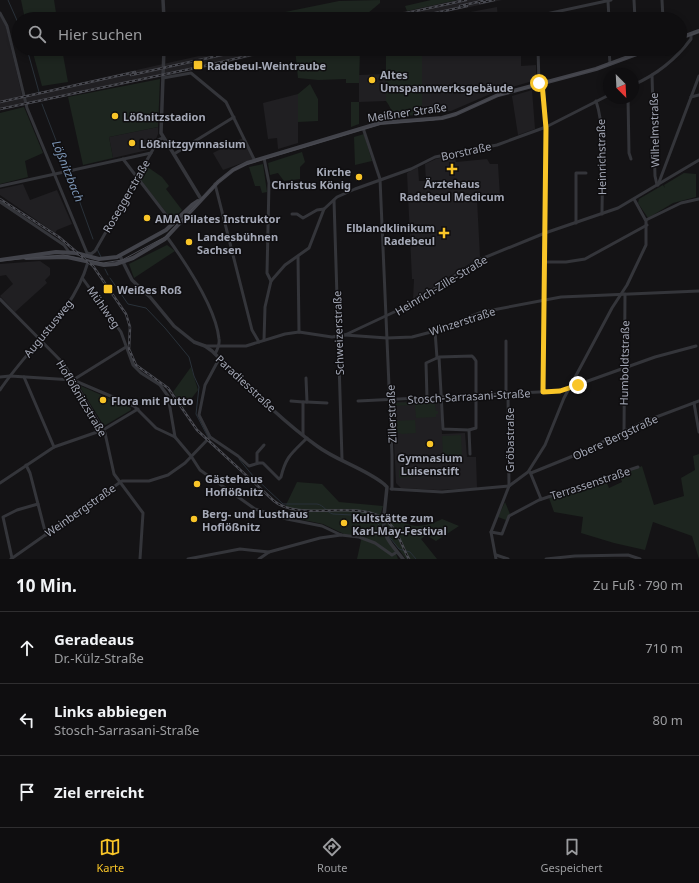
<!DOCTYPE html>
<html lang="de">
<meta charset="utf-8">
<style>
body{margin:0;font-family:"Noto Sans",sans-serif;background:#1d1c1e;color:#f1f3f6}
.compass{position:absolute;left:603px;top:68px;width:36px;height:36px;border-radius:50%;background:#0f0e10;box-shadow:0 2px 6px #0003;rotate:156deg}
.stop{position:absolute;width:12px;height:12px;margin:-9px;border:3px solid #f9c528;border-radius:50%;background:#fff}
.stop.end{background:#f9c528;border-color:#fff;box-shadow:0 1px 4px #0008}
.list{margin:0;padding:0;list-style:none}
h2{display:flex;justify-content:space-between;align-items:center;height:52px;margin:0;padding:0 16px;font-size:17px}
h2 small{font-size:13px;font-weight:400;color:#9b9c9f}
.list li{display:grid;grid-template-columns:26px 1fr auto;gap:12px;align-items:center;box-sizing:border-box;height:72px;padding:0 16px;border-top:1px solid #2f2e30}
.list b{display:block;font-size:15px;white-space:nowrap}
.list p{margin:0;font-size:13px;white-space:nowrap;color:#9b9c9f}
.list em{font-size:13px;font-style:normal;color:#9b9c9f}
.icon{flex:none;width:22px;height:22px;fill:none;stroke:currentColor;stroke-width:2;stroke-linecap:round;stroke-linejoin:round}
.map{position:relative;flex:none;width:699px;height:559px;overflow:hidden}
.search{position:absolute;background:#0f0e10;box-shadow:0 2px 6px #0003;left:12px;right:12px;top:12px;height:44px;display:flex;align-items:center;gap:10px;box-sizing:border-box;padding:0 14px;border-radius:22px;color:#9b9c9f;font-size:15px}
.sheet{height:268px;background:#0f0e10}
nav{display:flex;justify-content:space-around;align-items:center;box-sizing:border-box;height:56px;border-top:1px solid #2f2e30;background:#0f0e10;font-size:11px;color:#9b9c9f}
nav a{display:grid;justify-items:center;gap:2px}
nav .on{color:#f9c528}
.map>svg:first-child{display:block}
.built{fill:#201f22}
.green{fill:#1d251f}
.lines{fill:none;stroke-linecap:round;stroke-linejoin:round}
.stream{stroke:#293139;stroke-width:1}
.minor{stroke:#34353a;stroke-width:3}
.tertiary{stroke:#34353a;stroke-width:3.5}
.secondary{stroke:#42434a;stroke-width:4}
.tram{stroke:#494a51;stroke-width:1}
.rail-casing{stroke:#494a51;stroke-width:2.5}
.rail{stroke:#0f0e10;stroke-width:1;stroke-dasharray:3;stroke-linecap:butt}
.tertiary-bridge{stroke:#34353a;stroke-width:3.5}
.route{stroke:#f9c528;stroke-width:5}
.poi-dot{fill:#f9c528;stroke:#0f0e10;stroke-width:1.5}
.labels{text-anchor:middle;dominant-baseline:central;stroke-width:3;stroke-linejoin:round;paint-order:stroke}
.poi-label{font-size:11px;font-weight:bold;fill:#a4a8b6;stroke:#0f0e10;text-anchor:start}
.street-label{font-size:11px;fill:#a4a8b6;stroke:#0f0e10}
.water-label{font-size:12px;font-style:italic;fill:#7a93b3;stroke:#0f0e10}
</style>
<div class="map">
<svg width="699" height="559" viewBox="0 0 699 559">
<rect width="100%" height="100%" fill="#141315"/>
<!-- built -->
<g class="built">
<polygon points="457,0 502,0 415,19 370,19"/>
<polygon points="497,7 498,19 431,19 460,14"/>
<polygon points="0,16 6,27 22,95 21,96 230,49 282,49 213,66 0,110"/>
<polygon points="422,49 500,49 500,51 535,49 536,55 521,56 521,66 536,65 536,80 495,92 451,111 422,115"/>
<polygon points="386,74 386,101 359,102 359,75"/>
<polygon points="532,90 535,129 518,135 512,96"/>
<polygon points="298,94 298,143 278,149 277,138 268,139 263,103"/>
<polygon points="158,127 158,134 152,149 113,158 109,137"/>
<polygon points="243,138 253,159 223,170 213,153"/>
<polygon points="454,155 456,162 487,159 490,164 498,164 500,197 477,199 480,257 413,300 414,279 412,279 407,173 418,167 419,181 426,181 425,164 436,159"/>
<polygon points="23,184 30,200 57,190 72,224 57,230 55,233 0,195 0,189"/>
<polygon points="40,261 50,268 50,275 45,280 47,283 15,312 0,296 13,284 6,275 0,276 0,264"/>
<polygon points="440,400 442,434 465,433 467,457 476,457 477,488 438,490 401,488 396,483 392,402"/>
</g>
<!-- green -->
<g class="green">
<polygon points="21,0 54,0 57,19 25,19"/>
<polygon points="380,0 380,3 368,13 369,19 320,19 319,17 315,17 315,19 284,19 285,12 339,1"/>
<polygon points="431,0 457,0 407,11 405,6"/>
<polygon points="198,12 238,19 197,19"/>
<polygon points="28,49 62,49 68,82 42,86 33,53 30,54"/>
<polygon points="295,49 360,49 359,83 346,83 346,79 318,80 298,78"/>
<path d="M386 49H422V115L396 116C392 113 390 106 386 101Z"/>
<polygon points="160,79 158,127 109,137 113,158 83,165 68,97"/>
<polygon points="310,84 318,99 318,121 298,122 298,94"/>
<polygon points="351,102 359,102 359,124 351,127"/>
<polygon points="24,107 43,153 25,161 28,177 0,184 0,113"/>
<polygon points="364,134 372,161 355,165 354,137"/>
<polygon points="302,152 305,162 300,167 300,179 284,181 278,173 270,175 268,163"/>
<polygon points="263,164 267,192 262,193 260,186 255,186 249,167"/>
<polygon points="146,166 162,177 169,186 166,189 182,210 172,220 140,179"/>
<polygon points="684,173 696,174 696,197 673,203 648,218 638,203 639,199 663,185 665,188 664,185"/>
<polygon points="167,245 175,251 134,278 129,264"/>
<polygon points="191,367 198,390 184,408 173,392"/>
<polygon points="81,386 131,408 131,410 104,426 80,387"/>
<polygon points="437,401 437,404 435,404 436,411 438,411 438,414 436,414 436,417 416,418 415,405 393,406 393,403"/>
<polygon points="415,420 416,433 402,434 394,431 394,421"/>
<polygon points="461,435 462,455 441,456 443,454 442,436"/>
<polygon points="699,454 699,559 692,536 653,522 645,550 614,543 581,533 583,517 554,512 549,498 576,490 577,493 584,491 583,488 606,481 609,488 622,482 620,476 642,466 654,505 684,496 681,478 695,470 693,456"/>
<polygon points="413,469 413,477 399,478 399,470"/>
<path d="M297 482 322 484 339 502 383 506 381 513 396 514C408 531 426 527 442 519L459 526 436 541 426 535 421 539 437 559H406L390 537 398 559H357L362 536 344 534 323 524 289 517 292 509 285 507Z"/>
<polygon points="505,502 510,514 506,520 498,517"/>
</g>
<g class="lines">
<!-- stream -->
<g class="stream">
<polyline points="8,0 19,25"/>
<polyline points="27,49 39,92"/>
<polyline points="42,104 67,169"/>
<polyline points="69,172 93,239"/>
<polyline points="97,249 101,257"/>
<polyline points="105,269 108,275"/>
<polyline points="110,278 128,304 146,308 165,328 189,357 194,376 199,387 196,414 208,437"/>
<path d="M239 459 253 476 283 504H317C324 505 326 512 333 514L370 516 383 529"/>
<polyline points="387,534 399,549 410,552 416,559"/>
</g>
<!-- minor -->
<g class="minor">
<polyline points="634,0 635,19"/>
<polyline points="662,0 663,19"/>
<polyline points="608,1 609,19"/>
<polyline points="0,13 7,26 27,108 87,253 91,254 95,251 151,153 158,140 163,138"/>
<polyline points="523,19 611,0"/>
<polyline points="538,49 539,84"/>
<polyline points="609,49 610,64"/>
<polyline points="652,75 655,176 657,185"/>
<polyline points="163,78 191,73 226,102 255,161"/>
<polyline points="543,83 546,127 543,392"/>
<path d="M633 85C656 75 676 59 691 39V34"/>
<polyline points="691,97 699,95"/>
<polyline points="628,98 629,153 631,159"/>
<path d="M596 101C606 130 602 182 602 214"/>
<polyline points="363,128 380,179 392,455 392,489"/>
<polyline points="174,154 234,117"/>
<polyline points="264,158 269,183 267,273 271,281"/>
<polyline points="123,159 173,224"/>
<polyline points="215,184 252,330 259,342"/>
<polyline points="658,185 699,76"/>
<polyline points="0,186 151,153"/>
<polyline points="334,200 342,459"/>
<polyline points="0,202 64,245 69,252"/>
<polyline points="292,214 297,214 303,218 317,210 324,209"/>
<polyline points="646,220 681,203 699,199"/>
<polyline points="576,223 576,173 586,173"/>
<path d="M167 237C185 262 216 308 219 339 220 345 217 350 215 354"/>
<polyline points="298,257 299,332"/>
<polyline points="544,262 566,262 585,259 647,225"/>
<polyline points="83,279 121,332 133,365 141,373 160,385 168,396 175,437"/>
<polyline points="0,299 64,364 105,433 114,474 143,513 140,559"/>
<polyline points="435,331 437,358"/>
<polyline points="345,335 387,338 412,337 435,331 482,312 561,297 699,291"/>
<polyline points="264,340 265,307 271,281 285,265 309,248 324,209 337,197 355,189 411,169 435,157 497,145 546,127 609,95"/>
<polyline points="506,341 506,394"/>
<polyline points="205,346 246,346 285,334 299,332 332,337 345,335 407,306 481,259 545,233 618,208 699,160"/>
<path d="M219 359 205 385 199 415 210 437 238 456 249 466 259 463H263L279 479 281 477C286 456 292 453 307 438"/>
<polyline points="0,377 10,376 73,380 126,347"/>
<polyline points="24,377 54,447"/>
<polyline points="73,380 134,406 156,428 175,437 191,456 200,470 255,509 287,519 322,526 341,535 359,537 375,543 392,555 397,552"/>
<path d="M0 390C29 346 73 314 88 262"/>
<polyline points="508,394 509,486"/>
<polyline points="427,398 426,363 439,357 472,356 474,358 476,361 476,428 469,430 443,429 439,357"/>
<polyline points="291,401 303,402"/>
<polyline points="358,401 560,391 655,357 696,346"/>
<polyline points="307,402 327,403"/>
<polyline points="694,403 699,432"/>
<polyline points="469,430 470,454"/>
<polyline points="624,432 625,294"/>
<polyline points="303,435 303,402 307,402 306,378"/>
<polyline points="257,463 257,453 264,445"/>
<polyline points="26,465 30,473 46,535"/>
<polyline points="530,472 541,499"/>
<polyline points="531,473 578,454 643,422 699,401"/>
<polyline points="0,483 54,447 103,430 138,409"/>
<polyline points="391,489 442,492 509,486"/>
<polyline points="491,532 502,534 509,516 539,500 638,467"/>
<polyline points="496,555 508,559"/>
<polyline points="12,558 3,517 17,510 38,504"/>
<polyline points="11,559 122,481 149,481 168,475 185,463 210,437"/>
<polyline points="188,559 240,549 269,552 320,538 341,535"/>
<polyline points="259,559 269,552"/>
<polyline points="496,559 491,532 509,486 528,472 545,445 564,398 612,308 627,285 646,245 646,221 634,199"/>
<polyline points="546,559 575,556 628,555 640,559"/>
</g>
<!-- tertiary -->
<g class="tertiary">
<polyline points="163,0 164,19"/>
<polyline points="164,49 161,133 201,199"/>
<path d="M120 256 132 280 150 297 174 326 194 342 205 346 212 351C245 383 279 419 317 446 337 461 364 468 384 484L387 487 384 516"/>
<path d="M384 521C382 537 394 547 403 559"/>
</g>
<!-- secondary -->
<g class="secondary">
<polyline points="680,38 699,31"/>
<polyline points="26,258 67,257 104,265 116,264 133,258 165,239 218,182 233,170 247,163 380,123 442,118 456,114 498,95 596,69 650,49"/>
<polyline points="0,260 56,252 76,253 99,259 117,257 166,230 192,205 198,201"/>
</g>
<!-- tram -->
<g class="tram">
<polyline points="680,39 699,32"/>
<polyline points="0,261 63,255 103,263 122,260 165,237 218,182 234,170 248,164 381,124 433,120 449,117 497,96 596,69 653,49"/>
</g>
<defs>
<g id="rail">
<polyline points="480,3 494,0"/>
<polyline points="460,6 486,0"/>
<polyline points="379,19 466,0"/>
<polyline points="408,19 467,6"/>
<polyline points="131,75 249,49"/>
<polyline points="0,102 135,72"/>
<polyline points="0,109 209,65 276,49"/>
<path d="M0 199 59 237 93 266 126 314 130 327 129 349 136 365 168 388 197 430 274 501C301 523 362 497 388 522 399 532 402 547 409 559"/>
</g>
</defs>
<!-- rail casing -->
<use href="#rail" class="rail-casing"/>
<!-- rail -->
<use href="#rail" class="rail"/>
<!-- tertiary-bridge -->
<polyline class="tertiary-bridge" points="384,521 384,516"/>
</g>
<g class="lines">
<!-- route -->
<polyline class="route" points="539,83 542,83 546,128 543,392 560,391 578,385"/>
</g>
<!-- markers -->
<g class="poi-dot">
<rect x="193" y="60" width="10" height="10" rx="2"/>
<circle cx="372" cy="80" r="4"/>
<circle cx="115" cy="116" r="4"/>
<circle cx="132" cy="143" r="4"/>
<path d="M450 163h4v4h4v4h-4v4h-4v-4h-4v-4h4z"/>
<circle cx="359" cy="177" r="4"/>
<circle cx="147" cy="218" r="4"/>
<path d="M442 227h4v4h4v4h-4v4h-4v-4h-4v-4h4z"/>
<circle cx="189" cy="242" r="4"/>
<rect x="103" y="284" width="10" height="10" rx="2"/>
<circle cx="103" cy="400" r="4"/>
<circle cx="430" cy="444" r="4"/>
<circle cx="197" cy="484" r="4"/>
<circle cx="194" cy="519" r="4"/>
<circle cx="344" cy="523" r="4"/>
</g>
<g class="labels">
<!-- poi labels -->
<g class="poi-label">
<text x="207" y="65">Radebeul-Weintraube</text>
<text x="380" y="74">Altes<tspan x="380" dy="13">Umspannwerksgebäude</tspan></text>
<text x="123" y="116">Lößnitzstadion</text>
<text x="140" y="143">Lößnitzgymnasium</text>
<text x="351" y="171" text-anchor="end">Kirche<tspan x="351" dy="13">Christus König</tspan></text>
<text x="452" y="183" text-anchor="middle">Ärztehaus<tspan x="452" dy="13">Radebeul Medicum</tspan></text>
<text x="155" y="218">AMA Pilates Instruktor</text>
<text x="435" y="227" text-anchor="end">Elblandklinikum<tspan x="435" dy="13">Radebeul</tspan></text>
<text x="197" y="236">Landesbühnen<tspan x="197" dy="13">Sachsen</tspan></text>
<text x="117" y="289">Weißes Roß</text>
<text x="111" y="400">Flora mit Putto</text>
<text x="430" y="457" text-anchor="middle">Gymnasium<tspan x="430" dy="13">Luisenstift</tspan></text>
<text x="205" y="478">Gästehaus<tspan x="205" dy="13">Hoflößnitz</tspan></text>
<text x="202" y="513">Berg- und Lusthaus<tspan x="202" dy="13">Hoflößnitz</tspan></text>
<text x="352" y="517">Kultstätte zum<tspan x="352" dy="13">Karl-May-Festival</tspan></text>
</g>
<!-- street labels -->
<g class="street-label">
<text transform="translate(407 112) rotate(-8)">Meißner Straße</text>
<text transform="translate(654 130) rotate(-91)">Wilhelmstraße</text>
<text transform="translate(466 151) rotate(-12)">Borstraße</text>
<text transform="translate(601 157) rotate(-91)">Heinrichstraße</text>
<text transform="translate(126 196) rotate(-60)">Roseggerstraße</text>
<text transform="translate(441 285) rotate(-31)">Heinrich-Zille-Straße</text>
<text transform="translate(104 307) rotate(55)">Mühlweg</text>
<text transform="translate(462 321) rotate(-18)">Winzerstraße</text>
<text transform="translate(48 328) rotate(-51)">Augustusweg</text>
<text transform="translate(338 333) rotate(-92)">Schweizerstraße</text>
<text transform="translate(624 363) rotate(-89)">Humboldtstraße</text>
<text transform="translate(246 383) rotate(43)">Paradiesstraße</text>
<text transform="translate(469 396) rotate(-3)">Stosch-Sarrasani-Straße</text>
<text transform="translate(82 398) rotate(59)">Hoflößnitzstraße</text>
<text transform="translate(391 414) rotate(-92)">Zillerstraße</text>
<text transform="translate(615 437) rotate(-25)">Obere Bergstraße</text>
<text transform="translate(509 440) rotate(-90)">Gröbastraße</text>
<text transform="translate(590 483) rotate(-18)">Terrassenstraße</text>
<text transform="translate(80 510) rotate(-35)">Weinbergstraße</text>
</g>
<!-- water labels -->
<g class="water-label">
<text transform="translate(68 171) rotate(68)">Lößnitzbach</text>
</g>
</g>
</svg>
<svg class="compass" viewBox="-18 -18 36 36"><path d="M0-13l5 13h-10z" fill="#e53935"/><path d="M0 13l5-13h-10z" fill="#9b9c9f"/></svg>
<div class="stop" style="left:539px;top:83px"></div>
<div class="stop end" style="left:578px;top:385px"></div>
<div class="search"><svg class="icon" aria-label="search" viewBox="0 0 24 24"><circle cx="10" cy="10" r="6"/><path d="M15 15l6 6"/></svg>Hier suchen</div>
</div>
<section class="sheet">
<h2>10 Min.<small>Zu Fuß · 790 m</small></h2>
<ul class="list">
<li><svg class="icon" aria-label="ahead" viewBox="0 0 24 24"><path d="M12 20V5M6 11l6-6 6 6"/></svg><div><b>Geradeaus</b><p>Dr.-Külz-Straße</p></div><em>710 m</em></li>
<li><svg class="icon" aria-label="left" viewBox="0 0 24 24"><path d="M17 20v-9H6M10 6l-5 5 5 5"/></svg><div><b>Links abbiegen</b><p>Stosch-Sarrasani-Straße</p></div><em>80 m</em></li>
<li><svg class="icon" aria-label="arrive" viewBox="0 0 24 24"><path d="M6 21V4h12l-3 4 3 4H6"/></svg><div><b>Ziel erreicht</b></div></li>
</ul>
</section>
<nav>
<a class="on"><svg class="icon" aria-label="map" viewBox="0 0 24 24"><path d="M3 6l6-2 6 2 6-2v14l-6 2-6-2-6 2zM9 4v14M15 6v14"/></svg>Karte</a>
<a><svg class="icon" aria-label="directions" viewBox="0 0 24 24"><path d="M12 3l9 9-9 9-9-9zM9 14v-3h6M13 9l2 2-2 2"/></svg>Route</a>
<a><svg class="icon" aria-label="saved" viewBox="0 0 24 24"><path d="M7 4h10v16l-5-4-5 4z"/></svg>Gespeichert</a>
</nav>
